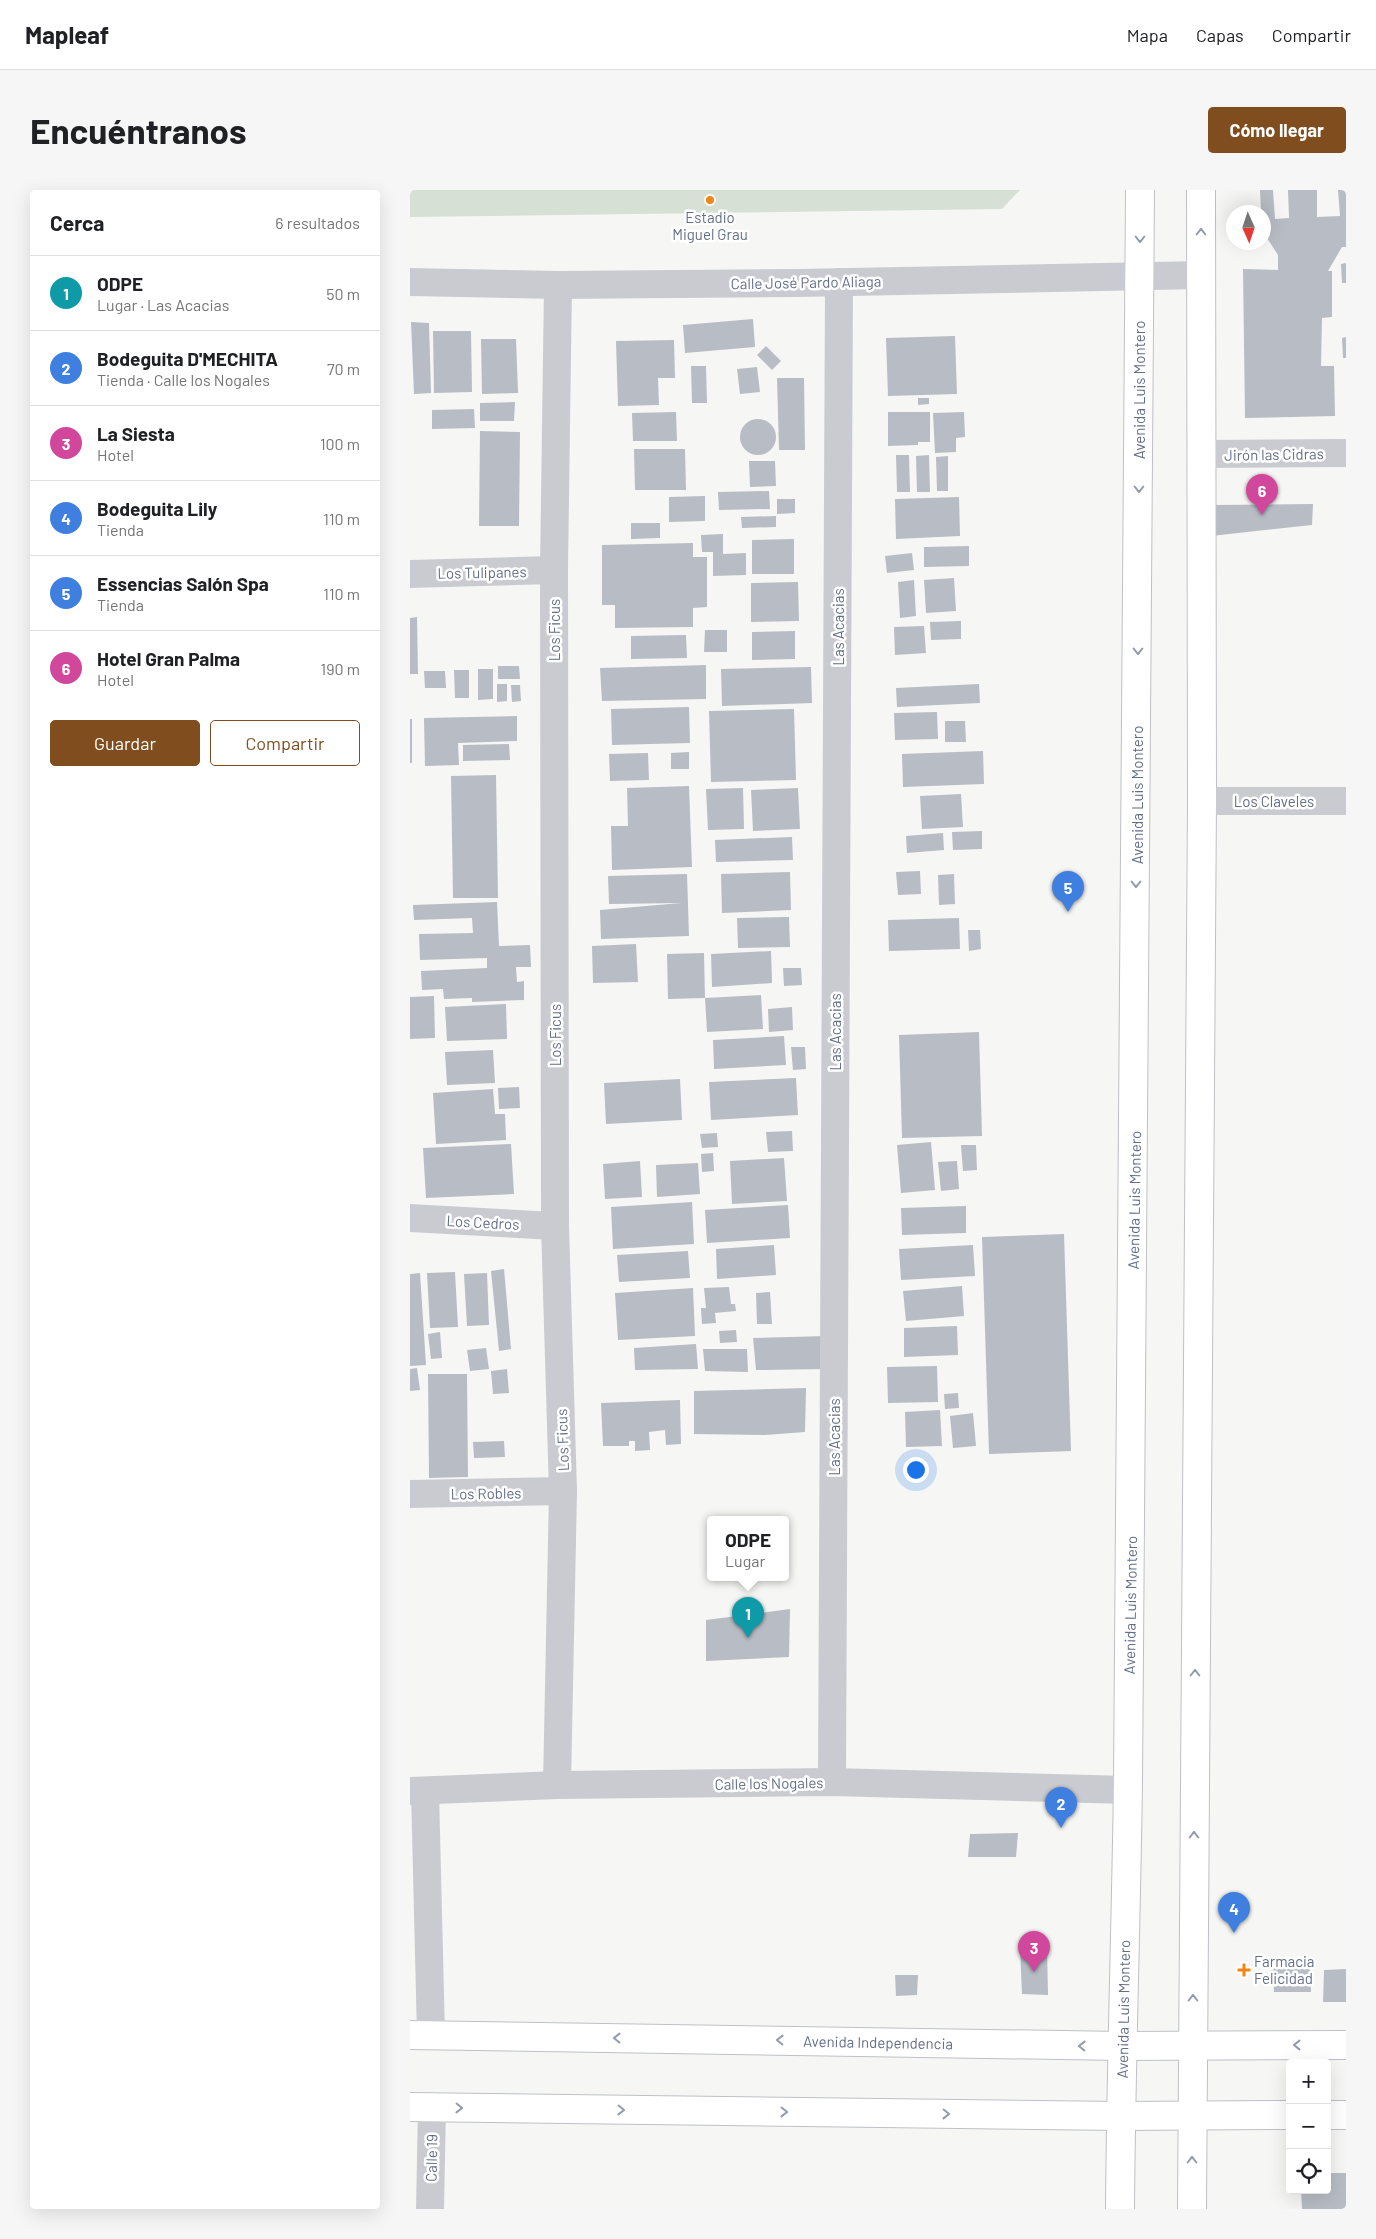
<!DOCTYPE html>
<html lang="es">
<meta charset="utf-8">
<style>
body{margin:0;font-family:Barlow,sans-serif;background:#f6f6f6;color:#202124}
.controls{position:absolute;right:15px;bottom:15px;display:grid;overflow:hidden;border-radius:5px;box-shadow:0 5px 20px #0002}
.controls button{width:45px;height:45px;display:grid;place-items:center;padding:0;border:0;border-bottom:1px solid #e0e0e0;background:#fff;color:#202124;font:25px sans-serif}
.compass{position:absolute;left:816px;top:15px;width:45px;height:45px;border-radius:50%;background:#fff;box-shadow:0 5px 20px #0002;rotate:177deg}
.you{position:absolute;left:505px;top:1279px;width:18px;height:18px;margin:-12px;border:4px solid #fff;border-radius:50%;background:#1a73e8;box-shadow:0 0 0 8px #1a73e833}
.badge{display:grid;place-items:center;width:32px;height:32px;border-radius:50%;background:#804e1e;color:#fff;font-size:16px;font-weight:700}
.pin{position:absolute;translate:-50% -41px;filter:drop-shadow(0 1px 2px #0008)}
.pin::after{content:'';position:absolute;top:26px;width:18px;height:15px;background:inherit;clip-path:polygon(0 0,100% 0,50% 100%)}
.popup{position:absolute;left:297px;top:1326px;width:82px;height:65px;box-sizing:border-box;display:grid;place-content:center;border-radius:5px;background:#fff;filter:drop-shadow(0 1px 4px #0005);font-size:16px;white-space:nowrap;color:#757577}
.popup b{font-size:19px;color:#202124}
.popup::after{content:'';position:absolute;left:50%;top:100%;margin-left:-10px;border:10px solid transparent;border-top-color:#fff}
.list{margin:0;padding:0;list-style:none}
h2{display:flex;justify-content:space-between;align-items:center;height:65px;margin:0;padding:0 20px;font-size:21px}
h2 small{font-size:16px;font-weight:400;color:#757577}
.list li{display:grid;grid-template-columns:32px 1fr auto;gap:15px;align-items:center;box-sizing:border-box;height:75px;padding:0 20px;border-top:1px solid #e0e0e0}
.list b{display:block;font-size:19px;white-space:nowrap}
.list p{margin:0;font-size:16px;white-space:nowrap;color:#757577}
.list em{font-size:16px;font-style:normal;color:#757577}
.actions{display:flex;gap:10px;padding:15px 20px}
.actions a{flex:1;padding:11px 0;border:1px solid #804e1e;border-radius:5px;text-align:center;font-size:18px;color:#804e1e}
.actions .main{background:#804e1e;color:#fff}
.icon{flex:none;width:28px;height:28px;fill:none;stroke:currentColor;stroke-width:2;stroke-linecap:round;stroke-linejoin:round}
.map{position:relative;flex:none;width:936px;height:2019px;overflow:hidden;border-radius:5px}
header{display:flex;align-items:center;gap:30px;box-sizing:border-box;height:70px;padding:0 25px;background:#fff;border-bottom:1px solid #e0e0e0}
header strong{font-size:24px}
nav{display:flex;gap:28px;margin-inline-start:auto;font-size:18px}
.intro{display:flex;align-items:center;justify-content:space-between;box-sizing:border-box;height:120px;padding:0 30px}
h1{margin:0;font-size:35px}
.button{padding:12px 22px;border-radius:5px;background:#804e1e;color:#fff;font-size:18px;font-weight:700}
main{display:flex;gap:30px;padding:0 30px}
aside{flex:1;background:#fff;border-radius:5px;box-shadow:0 5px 20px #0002}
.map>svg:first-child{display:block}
.green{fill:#d6e0d4}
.building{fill:#b8bcc4}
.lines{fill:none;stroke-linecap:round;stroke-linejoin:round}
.secondary-casing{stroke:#bdc0c6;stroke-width:30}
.primary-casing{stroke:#bec0c5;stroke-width:30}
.minor{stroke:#cacbd0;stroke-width:28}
.secondary{stroke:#fff;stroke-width:28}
.primary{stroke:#fff;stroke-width:28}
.oneway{stroke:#929aac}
.poi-dot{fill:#f58416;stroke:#fff;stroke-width:2}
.labels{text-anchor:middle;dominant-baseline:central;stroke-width:5;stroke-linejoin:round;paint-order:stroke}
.poi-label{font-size:15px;fill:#636e88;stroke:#fff}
.street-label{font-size:15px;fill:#636e88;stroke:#fff}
</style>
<header>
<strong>Mapleaf</strong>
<nav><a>Mapa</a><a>Capas</a><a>Compartir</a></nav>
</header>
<div class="intro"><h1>Encuéntranos</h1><a class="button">Cómo llegar</a></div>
<main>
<aside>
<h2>Cerca<small>6 resultados</small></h2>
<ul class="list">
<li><span class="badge" style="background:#0f9aa8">1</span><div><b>ODPE</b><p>Lugar · Las Acacias</p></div><em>50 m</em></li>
<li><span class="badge" style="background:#3f7fe0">2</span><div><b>Bodeguita D'MECHITA</b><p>Tienda · Calle los Nogales</p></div><em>70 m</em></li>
<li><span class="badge" style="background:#d1479c">3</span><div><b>La Siesta</b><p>Hotel</p></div><em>100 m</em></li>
<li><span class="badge" style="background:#3f7fe0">4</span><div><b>Bodeguita Lily</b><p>Tienda</p></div><em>110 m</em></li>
<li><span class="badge" style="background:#3f7fe0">5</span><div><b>Essencias Salón Spa</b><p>Tienda</p></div><em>110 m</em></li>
<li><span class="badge" style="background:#d1479c">6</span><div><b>Hotel Gran Palma</b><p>Hotel</p></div><em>190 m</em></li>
</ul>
<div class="actions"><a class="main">Guardar</a><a>Compartir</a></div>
</aside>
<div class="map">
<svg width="936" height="2019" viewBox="0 0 936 2019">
<rect width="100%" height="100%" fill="#f6f7f4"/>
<!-- green -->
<polygon class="green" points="0,0 610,0 592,19 0,27"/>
<!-- building -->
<g class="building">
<polygon points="850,0 863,0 865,29 879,28 878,0 907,0 907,27 930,26 928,0 936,0 936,57 932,57 918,81 922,81 922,127 912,128 911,176 924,176 925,226 835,228 833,79 868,80 868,65 857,48 854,48 854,22 851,22"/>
<polygon points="936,73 936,93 932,93 931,74"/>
<polygon points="343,129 345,157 275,163 273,135"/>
<polygon points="1,132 19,133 21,203 4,204"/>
<polygon points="23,141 61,141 62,202 24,203"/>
<polygon points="545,146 547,204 478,206 476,148"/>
<polygon points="936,147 936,168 933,168 932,148"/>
<polygon points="71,149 106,149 108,203 72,204"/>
<polygon points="264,150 265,188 248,188 249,215 208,216 206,151"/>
<polygon points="356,156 371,171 362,180 347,165"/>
<polygon points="281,176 296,176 297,213 282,213"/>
<polygon points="347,177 350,202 330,204 327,179"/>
<polygon points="367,188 394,188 395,260 369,260"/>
<polygon points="508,208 519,208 519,214 508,215"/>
<polygon points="105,212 104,231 70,231 70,213"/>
<polygon points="64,219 65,238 22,239 22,220"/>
<polygon points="266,222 267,251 223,251 222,223"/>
<polygon points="478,222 520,222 520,252 508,252 508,255 478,256"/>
<polygon points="554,222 555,247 546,248 546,262 525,263 523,223"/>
<circle cx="348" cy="247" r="18"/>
<polygon points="70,241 110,242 109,336 69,336"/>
<polygon points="224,259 275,259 276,300 225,300"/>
<polygon points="486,265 499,265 500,302 487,302"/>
<polygon points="519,265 520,302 507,302 506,266"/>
<polygon points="538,266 538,301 527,301 526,267"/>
<polygon points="339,271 365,271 366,296 340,297"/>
<polygon points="359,301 360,319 309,320 308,302"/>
<polygon points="295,306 295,331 259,332 259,307"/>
<polygon points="549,307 550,346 486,349 485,309"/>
<polygon points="367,309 385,309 385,323 367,324"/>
<polygon points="903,314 902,335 801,346 801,315"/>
<polygon points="366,326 366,337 332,338 331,327"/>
<polygon points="221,333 250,333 250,348 221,349"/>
<polygon points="313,344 313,364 336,363 336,385 303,386 303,362 292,362 291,345"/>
<polygon points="384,349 384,384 342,384 342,350"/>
<polygon points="283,353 283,367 297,367 297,417 283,418 283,437 205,438 205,415 192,415 192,355"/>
<polygon points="559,356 559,376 514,377 514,357"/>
<polygon points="502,363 504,380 477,383 475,366"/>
<polygon points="544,388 546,421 516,423 514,390"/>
<polygon points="504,390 506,426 490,428 488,392"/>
<polygon points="388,392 389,431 341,432 341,393"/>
<polygon points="7,427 8,484 0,484 0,428"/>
<polygon points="551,431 551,449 521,450 520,432"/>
<polygon points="514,436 516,463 485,465 484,437"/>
<polygon points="295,440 317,440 317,462 294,462"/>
<polygon points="385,441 385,469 342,470 342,442"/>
<polygon points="276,445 277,468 221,469 221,446"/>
<polygon points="296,475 296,509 192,511 190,478"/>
<polygon points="88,476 109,476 110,489 88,489"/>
<polygon points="401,477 402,513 312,516 311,479"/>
<polygon points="68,479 83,479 83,509 68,510"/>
<polygon points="44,480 59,480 59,508 45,508"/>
<polygon points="14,481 35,481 36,498 15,498"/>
<polygon points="87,494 97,494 97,511 87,512"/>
<polygon points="569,494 570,513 487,517 486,498"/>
<polygon points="101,495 110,495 111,511 102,512"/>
<polygon points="279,517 280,553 202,555 201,519"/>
<polygon points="384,519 386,590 301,592 299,521"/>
<polygon points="527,522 528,549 485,550 484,523"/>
<polygon points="107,526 107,551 48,553 49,575 15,576 14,528"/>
<rect x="0" y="529" width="2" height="44"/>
<polygon points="535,531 555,531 556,552 535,552"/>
<polygon points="99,554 100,570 53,571 53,555"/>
<polygon points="573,561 574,594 493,597 492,564"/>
<polygon points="279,562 279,579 261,579 261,563"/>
<polygon points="238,563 239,590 200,591 199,564"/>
<polygon points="86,585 88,708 43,708 41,586"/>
<polygon points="279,596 282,677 202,680 201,636 218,636 217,598"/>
<polygon points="333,598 334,639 298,640 296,599"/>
<polygon points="388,598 390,639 343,641 341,600"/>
<polygon points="551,604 553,637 512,639 510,606"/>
<polygon points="572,641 572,659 543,660 542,642"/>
<polygon points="533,643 534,660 497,663 496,646"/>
<polygon points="382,647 383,670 306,672 305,650"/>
<polygon points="510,681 511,704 488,705 486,682"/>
<polygon points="380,682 381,720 312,723 311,684"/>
<polygon points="277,684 279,746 191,749 190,720 271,713 199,714 198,686"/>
<polygon points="544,684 545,714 529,715 528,685"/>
<polygon points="87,712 89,756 120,755 121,777 106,777 107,792 114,791 114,810 62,812 62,808 34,809 33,799 12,800 11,781 77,778 77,768 10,770 9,744 63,743 62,728 4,730 3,715"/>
<polygon points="379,727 380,757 328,758 327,728"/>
<polygon points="549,728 550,759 479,761 478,730"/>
<polygon points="558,740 570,740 571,759 559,761"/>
<polygon points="226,754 228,792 183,793 182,756"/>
<polygon points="361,761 362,793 302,797 301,764"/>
<polygon points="294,763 295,808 258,809 257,764"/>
<polygon points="373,778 391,778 392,795 374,796"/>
<polygon points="351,805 353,839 297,842 295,808"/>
<polygon points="24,806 25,848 0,849 0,807"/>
<polygon points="96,814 97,849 37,851 35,817"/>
<polygon points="382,817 383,840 359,842 358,819"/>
<polygon points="569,842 572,946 492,948 489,845"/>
<polygon points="374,846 376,875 304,879 303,850"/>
<polygon points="381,857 395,857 396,879 383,880"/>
<polygon points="83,860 85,893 37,895 35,862"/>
<polygon points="386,888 388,925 301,930 299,892"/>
<polygon points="270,889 272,930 196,934 194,893"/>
<polygon points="109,897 110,918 89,919 88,898"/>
<polygon points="83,899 85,924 95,924 96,950 26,954 23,903"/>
<polygon points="382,941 383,961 358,962 356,942"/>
<polygon points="307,943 308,957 292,958 290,944"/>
<polygon points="521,952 525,1000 491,1003 487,955"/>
<polygon points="101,954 104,1004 16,1008 13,958"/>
<polygon points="551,955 566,955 567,980 553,981"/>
<polygon points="303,963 304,981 292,982 291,964"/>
<polygon points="374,968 377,1011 322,1014 320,971"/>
<polygon points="230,971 232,1007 195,1009 193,974"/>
<polygon points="547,971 549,999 531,1001 528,972"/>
<polygon points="288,973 290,1004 247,1007 246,975"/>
<polygon points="282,1012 284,1054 203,1059 201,1017"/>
<polygon points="378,1015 380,1048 297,1053 295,1020"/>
<polygon points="556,1016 556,1043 492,1045 491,1018"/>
<polygon points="654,1044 661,1261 579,1264 572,1047"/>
<polygon points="364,1055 366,1085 307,1089 306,1059"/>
<polygon points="563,1055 565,1086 491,1090 489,1059"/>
<polygon points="278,1061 280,1088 209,1092 207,1065"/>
<polygon points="94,1079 101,1159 89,1161 81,1081"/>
<polygon points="45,1082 48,1137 20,1138 17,1083"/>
<polygon points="10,1083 16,1175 0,1176 0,1084"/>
<polygon points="77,1083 79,1135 57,1136 54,1084"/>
<polygon points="552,1096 554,1126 496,1131 493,1101"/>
<polygon points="319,1097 321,1114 325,1114 326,1121 305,1123 306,1133 292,1134 291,1118 296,1118 294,1098"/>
<polygon points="283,1098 285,1146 208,1150 205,1103"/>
<polygon points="360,1102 362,1134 347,1134 346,1103"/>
<polygon points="547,1136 548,1165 494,1167 494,1138"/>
<polygon points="326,1140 327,1152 310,1153 309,1141"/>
<polygon points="30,1142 32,1168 21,1169 18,1144"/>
<polygon points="417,1146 417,1179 346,1180 343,1148"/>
<polygon points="286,1154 288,1179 225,1180 224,1158"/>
<polygon points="76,1158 79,1179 60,1181 57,1160"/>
<polygon points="293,1159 337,1159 338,1182 295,1181"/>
<polygon points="527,1176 528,1212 478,1213 477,1177"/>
<polygon points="7,1178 10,1200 0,1201 0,1179"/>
<polygon points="97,1179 99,1203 83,1204 81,1181"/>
<polygon points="18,1184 57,1184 58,1287 19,1288"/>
<polygon points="396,1198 395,1242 355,1245 284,1244 284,1201"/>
<polygon points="548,1203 549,1218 535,1219 534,1204"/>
<polygon points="270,1210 271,1254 256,1255 255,1240 239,1242 240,1260 225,1261 225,1251 219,1251 219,1256 193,1256 191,1213"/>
<polygon points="530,1220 532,1256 496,1257 495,1222"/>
<polygon points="563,1223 566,1256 543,1258 540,1226"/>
<polygon points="94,1251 95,1267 64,1268 63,1252"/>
<polygon points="380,1419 379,1467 296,1471 296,1430"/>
<polygon points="608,1643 606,1667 558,1667 560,1644"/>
<polygon points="637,1757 638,1805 612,1804 610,1759"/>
<polygon points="863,1772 900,1772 901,1802 864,1802"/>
<polygon points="936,1779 936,1812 913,1812 914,1780"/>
<polygon points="485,1785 508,1785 507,1805 486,1806"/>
<polygon points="917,1983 936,1983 936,2019 892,2019 891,2000 917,2000"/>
</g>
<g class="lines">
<defs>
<g id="secondary">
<polyline points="0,1845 712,1856 936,1855"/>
<polyline points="0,1917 711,1926 880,1925"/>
<polyline points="917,1925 936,1925"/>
</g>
<g id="primary">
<path d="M710 2019C711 1877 716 1735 718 1593 724 1062 730 531 730 0"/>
<polyline points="782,2019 792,611 791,0"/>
</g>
</defs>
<!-- secondary casing -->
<use href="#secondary" class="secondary-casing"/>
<!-- primary casing -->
<use href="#primary" class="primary-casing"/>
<!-- minor -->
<g class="minor">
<polyline points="0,92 148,95 388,93 791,85"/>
<polyline points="791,264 936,263"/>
<polyline points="0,384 144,380"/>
<polyline points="792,611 936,611"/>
<polyline points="0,1028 145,1036"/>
<polyline points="0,1304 153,1301"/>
<polyline points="422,1592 429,92"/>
<polyline points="147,1595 153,1301 145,1036 144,380 148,95"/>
<polyline points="0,1601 147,1595 422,1592 718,1600"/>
<polyline points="15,1601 21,1845"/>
<polyline points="20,2019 22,1917"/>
</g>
<!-- secondary -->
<use href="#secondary" class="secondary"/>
<!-- primary -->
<use href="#primary" class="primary"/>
</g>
<!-- one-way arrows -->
<defs><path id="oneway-chevron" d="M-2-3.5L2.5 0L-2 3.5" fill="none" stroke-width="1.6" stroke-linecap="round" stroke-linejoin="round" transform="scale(1.25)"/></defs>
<g class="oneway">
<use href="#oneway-chevron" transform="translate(791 42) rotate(-90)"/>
<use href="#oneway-chevron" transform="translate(730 49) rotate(90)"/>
<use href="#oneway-chevron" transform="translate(729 299) rotate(90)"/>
<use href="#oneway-chevron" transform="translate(728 461) rotate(90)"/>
<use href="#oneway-chevron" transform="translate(726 694) rotate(90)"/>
<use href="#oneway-chevron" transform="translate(785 1483) rotate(-90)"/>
<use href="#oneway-chevron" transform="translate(784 1645) rotate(-90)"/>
<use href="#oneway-chevron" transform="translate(783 1808) rotate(-90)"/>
<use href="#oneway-chevron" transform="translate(207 1848) rotate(-179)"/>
<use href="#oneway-chevron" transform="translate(370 1850) rotate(-179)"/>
<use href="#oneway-chevron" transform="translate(887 1855) rotate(180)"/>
<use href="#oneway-chevron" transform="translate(672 1856) rotate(-179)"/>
<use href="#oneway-chevron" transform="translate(49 1918) rotate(1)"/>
<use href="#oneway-chevron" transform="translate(211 1920) rotate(1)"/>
<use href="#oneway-chevron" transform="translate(374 1922) rotate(1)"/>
<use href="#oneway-chevron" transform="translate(536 1924) rotate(1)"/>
<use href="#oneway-chevron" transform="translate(782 1970) rotate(-90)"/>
</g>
<!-- markers -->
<g class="poi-dot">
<circle cx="300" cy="10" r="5"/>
<path d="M831.5 1772.5h5v5h5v5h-5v5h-5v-5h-5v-5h5z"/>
</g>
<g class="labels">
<!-- poi labels -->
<g class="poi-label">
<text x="300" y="27">Estadio<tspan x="300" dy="17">Miguel Grau</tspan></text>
<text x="844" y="1771" text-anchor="start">Farmacia<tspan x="844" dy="17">Felicidad</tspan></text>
</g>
<!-- street labels -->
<g class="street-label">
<text transform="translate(396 92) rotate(-1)">Calle José Pardo Aliaga</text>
<text transform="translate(729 200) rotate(-90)">Avenida Luis Montero</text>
<text transform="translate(864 264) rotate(-1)">Jirón las Cidras</text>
<text transform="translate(72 382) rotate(-1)">Los Tulipanes</text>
<text transform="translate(428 437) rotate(-90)">Las Acacias</text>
<text transform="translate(144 440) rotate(-90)">Los Ficus</text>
<text transform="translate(727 605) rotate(-90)">Avenida Luis Montero</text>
<text x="864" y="611">Los Claveles</text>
<text transform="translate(425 842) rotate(-90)">Las Acacias</text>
<text transform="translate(145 845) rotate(-90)">Los Ficus</text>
<text transform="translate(724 1010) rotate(-89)">Avenida Luis Montero</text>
<text transform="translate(73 1032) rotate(3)">Los Cedros</text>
<text transform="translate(424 1247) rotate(-90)">Las Acacias</text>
<text transform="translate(152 1250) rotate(-92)">Los Ficus</text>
<text transform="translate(76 1303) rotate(-1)">Los Robles</text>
<text transform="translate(720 1415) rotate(-89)">Avenida Luis Montero</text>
<text transform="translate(359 1593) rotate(-1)">Calle los Nogales</text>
<text transform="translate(713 1819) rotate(-89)">Avenida Luis Montero</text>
<text transform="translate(468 1852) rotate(1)">Avenida Independencia</text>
<text transform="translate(21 1968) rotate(-89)">Calle 19</text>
</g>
</g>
</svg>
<div class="controls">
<button>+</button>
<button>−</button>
<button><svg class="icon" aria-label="locate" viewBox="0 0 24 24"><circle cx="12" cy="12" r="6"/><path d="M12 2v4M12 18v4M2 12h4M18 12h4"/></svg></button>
</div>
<svg class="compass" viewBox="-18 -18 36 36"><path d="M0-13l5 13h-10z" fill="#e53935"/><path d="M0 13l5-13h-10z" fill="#757577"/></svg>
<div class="you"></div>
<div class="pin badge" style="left:338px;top:1448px;background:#0f9aa8">1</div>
<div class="popup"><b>ODPE</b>Lugar</div>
<div class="pin badge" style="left:651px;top:1638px;background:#3f7fe0">2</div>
<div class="pin badge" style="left:624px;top:1782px;background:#d1479c">3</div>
<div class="pin badge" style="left:824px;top:1743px;background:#3f7fe0">4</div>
<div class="pin badge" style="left:658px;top:722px;background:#3f7fe0">5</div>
<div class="pin badge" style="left:852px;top:325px;background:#d1479c">6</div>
</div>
</main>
